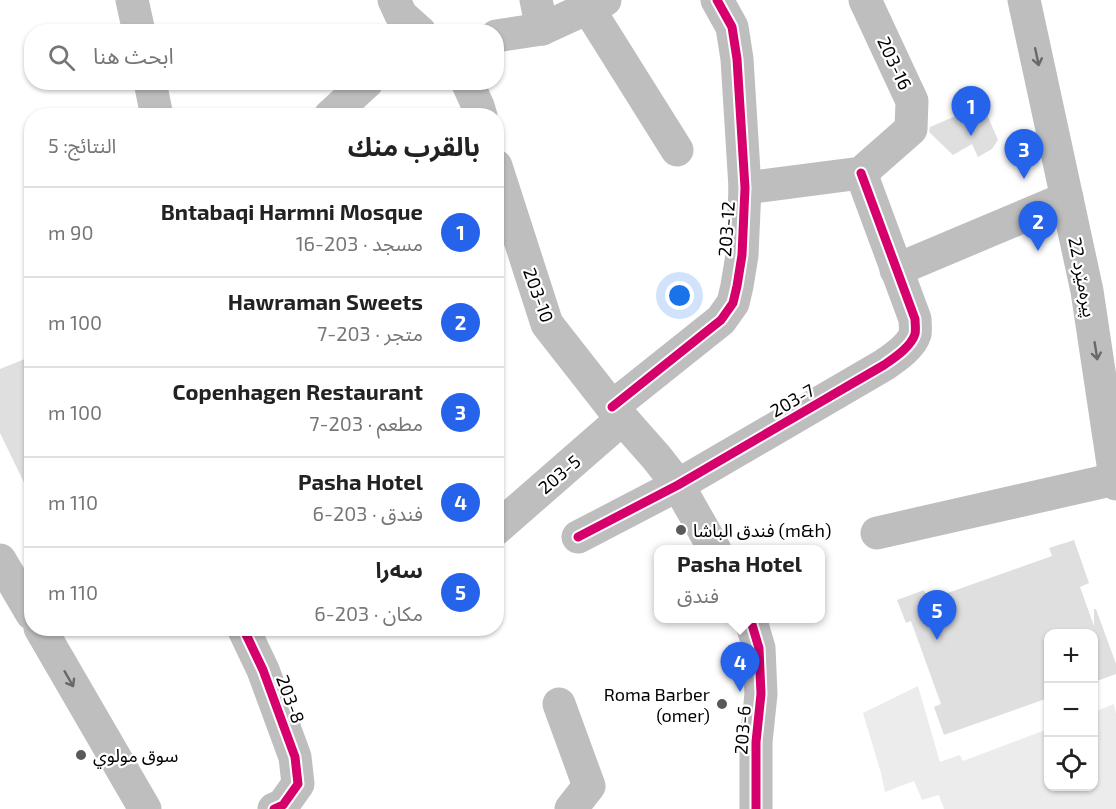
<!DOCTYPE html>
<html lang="ar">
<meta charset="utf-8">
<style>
body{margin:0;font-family:"Exo 2","Noto Sans Arabic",sans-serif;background:#f6f6f6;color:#222;direction:rtl}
.controls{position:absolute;right:18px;bottom:18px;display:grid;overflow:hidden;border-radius:12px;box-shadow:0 2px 4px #0004}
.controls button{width:54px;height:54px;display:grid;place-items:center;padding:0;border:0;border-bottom:2px solid #e0e0e0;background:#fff;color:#222;font:30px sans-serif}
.you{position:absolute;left:680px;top:296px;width:21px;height:21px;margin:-15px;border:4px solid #fff;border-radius:50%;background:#1a73e8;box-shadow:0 0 0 9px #1a73e833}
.badge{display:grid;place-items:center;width:39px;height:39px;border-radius:50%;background:#2563eb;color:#fff;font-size:20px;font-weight:700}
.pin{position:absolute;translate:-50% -50px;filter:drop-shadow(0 2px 3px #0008)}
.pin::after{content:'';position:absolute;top:32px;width:21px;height:18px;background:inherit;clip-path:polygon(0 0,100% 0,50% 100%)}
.popup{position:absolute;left:654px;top:545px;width:171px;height:78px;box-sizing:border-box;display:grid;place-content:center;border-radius:12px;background:#fff;filter:drop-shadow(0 2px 4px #0005);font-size:20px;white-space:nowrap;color:#767676}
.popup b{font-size:22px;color:#222}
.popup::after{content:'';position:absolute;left:50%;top:100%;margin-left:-12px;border:12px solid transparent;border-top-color:#fff}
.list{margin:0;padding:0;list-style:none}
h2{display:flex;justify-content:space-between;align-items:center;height:78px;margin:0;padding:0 24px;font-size:26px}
h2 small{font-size:20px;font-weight:400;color:#767676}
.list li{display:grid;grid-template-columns:39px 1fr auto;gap:18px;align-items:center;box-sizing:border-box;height:90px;padding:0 24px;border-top:2px solid #e0e0e0}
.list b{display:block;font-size:22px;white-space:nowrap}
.list p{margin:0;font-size:20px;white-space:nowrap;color:#767676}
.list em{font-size:20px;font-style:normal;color:#767676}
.icon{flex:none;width:33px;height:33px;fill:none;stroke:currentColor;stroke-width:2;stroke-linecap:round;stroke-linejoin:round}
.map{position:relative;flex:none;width:1116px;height:809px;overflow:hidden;direction:ltr}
.search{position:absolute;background:#fff;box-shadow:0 2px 4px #0004;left:24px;top:24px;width:480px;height:66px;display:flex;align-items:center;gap:15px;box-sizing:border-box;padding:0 21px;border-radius:24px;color:#767676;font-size:22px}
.panel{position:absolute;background:#fff;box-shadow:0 2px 4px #0004;left:24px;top:108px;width:480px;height:528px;border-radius:24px;direction:rtl}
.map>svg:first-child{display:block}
.green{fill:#ececec}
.building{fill:#dfdfdf}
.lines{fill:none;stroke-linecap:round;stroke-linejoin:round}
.minor{stroke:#bebebe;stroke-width:33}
.major{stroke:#bebebe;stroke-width:33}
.cycleway-casing{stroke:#fff;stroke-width:13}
.cycleway{stroke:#d6006c;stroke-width:9}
.oneway{stroke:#686868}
.poi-dot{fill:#595959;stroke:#fff;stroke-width:2}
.labels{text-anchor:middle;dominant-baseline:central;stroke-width:4.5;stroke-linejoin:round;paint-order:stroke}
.street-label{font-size:18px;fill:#000;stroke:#fff}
.poi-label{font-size:18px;fill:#000;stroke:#fff;text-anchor:start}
</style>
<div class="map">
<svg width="1116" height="809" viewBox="0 0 1116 809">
<rect width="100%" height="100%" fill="#fff"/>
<!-- green -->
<polygon class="green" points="918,686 940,762 960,755 963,761 1048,729 1048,786 1094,786 1094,712 1114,704 1116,714 1116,809 944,809 939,795 922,800 914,781 885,792 881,773 863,713"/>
<!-- building -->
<g class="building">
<polygon points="972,109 985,110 998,140 992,149 978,157 972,144 953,155 929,132 930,127"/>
<polygon points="32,356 32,499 0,433 0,369"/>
<polygon points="1074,540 1089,583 1080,587 1094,626 1094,609 1096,609 1116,664 1116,674 1094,682 1094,633 1048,633 1048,698 944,735 934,707 941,704 911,621 906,623 897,600 924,590 928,600 1052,556 1049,548"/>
</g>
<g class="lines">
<!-- minor -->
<g class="minor">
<polyline points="132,0 139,32"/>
<polyline points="394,0 401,15 420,32"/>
<polyline points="536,0 542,29"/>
<polyline points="588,8 677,150"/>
<polyline points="496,36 542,29 605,0"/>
<polyline points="150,82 157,116"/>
<polyline points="467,82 478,106 481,116"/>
<polyline points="330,116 367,82"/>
<polyline points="496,166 547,324 612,407 657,458 678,485 715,550"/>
<polyline points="745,188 861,173 911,129 912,101 865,0"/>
<polyline points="896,270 1067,198"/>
<polyline points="612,407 721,320 733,303 737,286 742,255 745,188 737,59 732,27 717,0"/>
<polyline points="496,529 622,419"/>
<polyline points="877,533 1115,479"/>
<path d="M578 537 678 485 884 365C894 358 911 347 915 334 916 330 915 323 915 319L861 173"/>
<polyline points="750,618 759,648 761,694 756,742 756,809"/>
<polyline points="243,628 263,670 295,757 298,784 283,805 274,809"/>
<polyline points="559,704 589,786 571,809"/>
</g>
<!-- major -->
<g class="major">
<polyline points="1024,0 1087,291 1116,484"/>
<polyline points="0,560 32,614"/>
<polyline points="40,628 145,809"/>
</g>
<defs>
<g id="cycleway">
<polyline points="612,407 721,320 733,303 737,286 742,255 745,188 737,59 732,27 717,0"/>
<path d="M578 537 678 485 884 365C894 358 911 347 915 334 916 330 915 323 915 319L861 173"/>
<polyline points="750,618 759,648 761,694 756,742 756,809"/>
<polyline points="243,628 263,670 295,757 298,784 283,805 274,809"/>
</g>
</defs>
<!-- cycleway casing -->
<use href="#cycleway" class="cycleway-casing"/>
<!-- cycleway -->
<use href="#cycleway" class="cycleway"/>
</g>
<!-- one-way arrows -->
<defs><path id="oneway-shaft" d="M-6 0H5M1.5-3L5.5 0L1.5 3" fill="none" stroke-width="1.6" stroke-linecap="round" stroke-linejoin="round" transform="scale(1.5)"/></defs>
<g class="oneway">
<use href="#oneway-shaft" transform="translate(1037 57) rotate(78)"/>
<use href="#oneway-shaft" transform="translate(1096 351) rotate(81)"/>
<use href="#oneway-shaft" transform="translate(69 679) rotate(60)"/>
</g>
<!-- markers -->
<g class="poi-dot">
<circle cx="681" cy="530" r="6"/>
<circle cx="722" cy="704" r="6"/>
<circle cx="81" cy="755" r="6"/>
</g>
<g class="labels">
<!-- street labels -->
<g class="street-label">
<text transform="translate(895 63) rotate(65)">203-16</text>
<text transform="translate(726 229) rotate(-86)">203-12</text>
<text transform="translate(1083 277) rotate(79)">22 پیرەمێرد</text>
<text transform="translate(539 295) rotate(70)">203-10</text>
<text transform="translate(792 400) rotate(-30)">203-7</text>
<text transform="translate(559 474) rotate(-41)">203-5</text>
<text transform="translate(291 699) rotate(70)">203-8</text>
<text transform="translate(742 730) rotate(-86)">203-6</text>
</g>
<!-- poi labels -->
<g class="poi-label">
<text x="693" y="530">فندق الباشا (m&amp;h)</text>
<text x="710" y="694" text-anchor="end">Roma Barber<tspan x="710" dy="21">(omer)</tspan></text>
<text x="93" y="755">سوق مولوي</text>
</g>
</g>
</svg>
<div class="controls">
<button>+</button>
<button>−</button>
<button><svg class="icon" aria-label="locate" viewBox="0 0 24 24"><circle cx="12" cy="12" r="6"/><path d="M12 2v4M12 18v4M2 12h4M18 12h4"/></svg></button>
</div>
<div class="you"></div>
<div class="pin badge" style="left:971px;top:136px">1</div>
<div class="pin badge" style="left:1038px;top:251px">2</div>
<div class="pin badge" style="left:1024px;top:179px">3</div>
<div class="pin badge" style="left:740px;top:692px">4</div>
<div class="popup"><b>Pasha Hotel</b>فندق</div>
<div class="pin badge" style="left:937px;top:640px">5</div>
<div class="search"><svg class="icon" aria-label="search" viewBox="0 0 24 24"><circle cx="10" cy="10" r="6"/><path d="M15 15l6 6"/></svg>ابحث هنا</div>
<section class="panel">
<h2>بالقرب منك<small>النتائج: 5</small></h2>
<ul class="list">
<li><span class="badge">1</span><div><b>Bntabaqi Harmni Mosque</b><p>مسجد · 203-16</p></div><em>90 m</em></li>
<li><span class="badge">2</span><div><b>Hawraman Sweets</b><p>متجر · 203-7</p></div><em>100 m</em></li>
<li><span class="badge">3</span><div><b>Copenhagen Restaurant</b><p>مطعم · 203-7</p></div><em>100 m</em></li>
<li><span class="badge">4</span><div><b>Pasha Hotel</b><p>فندق · 203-6</p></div><em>110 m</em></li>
<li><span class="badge">5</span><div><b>سەرا</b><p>مكان · 203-6</p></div><em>110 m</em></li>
</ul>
</section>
</div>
